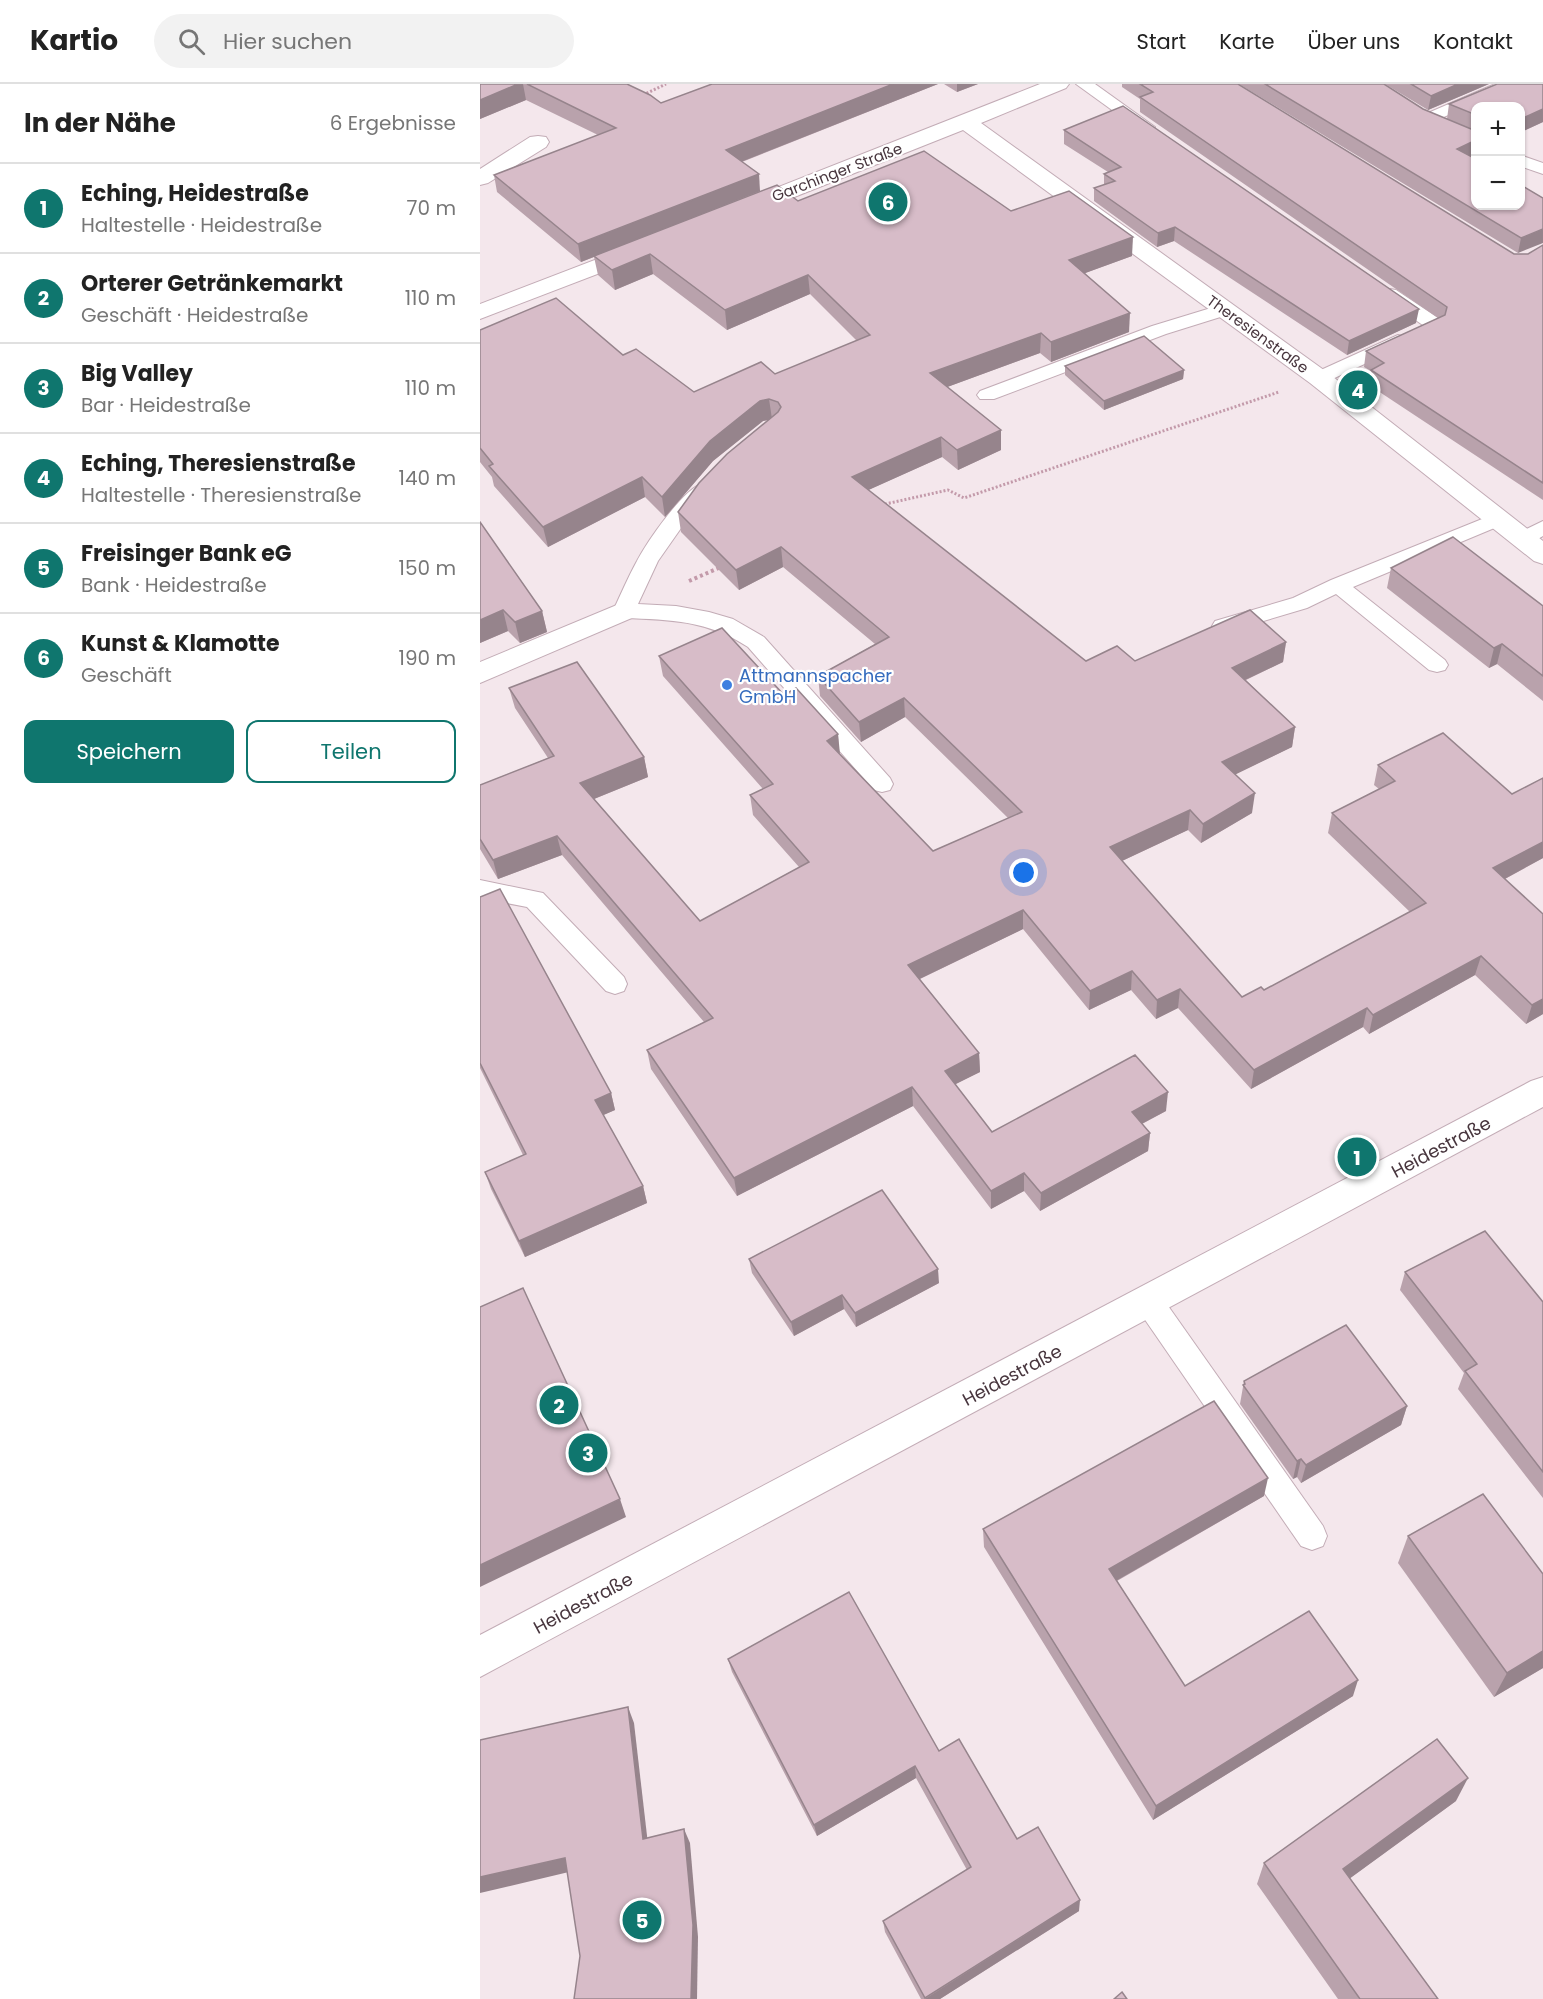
<!DOCTYPE html>
<html lang="de">
<meta charset="utf-8">
<style>
body{margin:0;font-family:Poppins,sans-serif;background:#f2f2f2;color:#222}
.controls{position:absolute;right:18px;top:18px;display:grid;overflow:hidden;border-radius:12px;box-shadow:0 2px 4px #0004}
.controls button{width:54px;height:54px;display:grid;place-items:center;padding:0;border:0;border-bottom:2px solid #e0e0e0;background:#fff;color:#222;font:30px sans-serif}
.you{position:absolute;left:544px;top:789px;width:21px;height:21px;margin:-15px;border:4px solid #fff;border-radius:50%;background:#1a73e8;box-shadow:0 0 0 9px #1a73e833}
.badge{display:grid;place-items:center;width:39px;height:39px;border-radius:50%;background:#0f766e;color:#fff;font-size:20px;font-weight:700}
.pin{position:absolute;translate:-50% -50%;border:3px solid #fff;box-shadow:0 2px 6px #0006}
.list{margin:0;padding:0;list-style:none}
h2{display:flex;justify-content:space-between;align-items:center;height:78px;margin:0;padding:0 24px;font-size:26px}
h2 small{font-size:20px;font-weight:400;color:#767676}
.list li{display:grid;grid-template-columns:39px 1fr auto;gap:18px;align-items:center;box-sizing:border-box;height:90px;padding:0 24px;border-top:2px solid #e0e0e0}
.list b{display:block;font-size:22px;white-space:nowrap}
.list p{margin:0;font-size:20px;white-space:nowrap;color:#767676}
.list em{font-size:20px;font-style:normal;color:#767676}
.actions{display:flex;gap:12px;padding:18px 24px}
.actions a{flex:1;padding:14px 0;border:2px solid #0f766e;border-radius:12px;text-align:center;font-size:21px;color:#0f766e}
.actions .main{background:#0f766e;color:#fff}
.icon{flex:none;width:33px;height:33px;fill:none;stroke:currentColor;stroke-width:2;stroke-linecap:round;stroke-linejoin:round}
.map{position:relative;flex:none;width:1063px;height:1915px;overflow:hidden}
header{display:flex;align-items:center;gap:36px;box-sizing:border-box;height:84px;padding:0 30px;background:#fff;border-bottom:2px solid #e0e0e0}
header strong{font-size:28px}
nav{display:flex;gap:33px;margin-inline-start:auto;font-size:21px}
.search{width:420px;height:54px;background:#f2f2f2;display:flex;align-items:center;gap:15px;box-sizing:border-box;padding:0 21px;border-radius:33px;color:#767676;font-size:22px}
main{display:flex}
aside{flex:1;background:#fff}
.map>svg:first-child{display:block}
.lines{fill:none;stroke-linecap:round;stroke-linejoin:round}
.service-casing{stroke:#c3acb6;stroke-width:2}
.minor-casing{stroke:#c3acb6;stroke-width:2}
.path-far1{stroke:#c39aaa;stroke-width:3;stroke-dasharray:2 2;stroke-linecap:butt}
.path{stroke:#c39aaa;stroke-width:4;stroke-dasharray:3 3;stroke-linecap:butt}
.service{fill:#fff;fill-rule:evenodd}
.minor{fill:#fff;fill-rule:evenodd}
.wall{fill:#b9a2ac}
.shaded-wall{fill:#96848c}
.building{fill:#d7bcc8;stroke:#96848c;stroke-width:1.5}
.shop-dot{fill:#3f7fe0;stroke:#fff;stroke-width:2}
.labels{text-anchor:middle;dominant-baseline:central;stroke-width:4.5;stroke-linejoin:round;paint-order:stroke}
.far-street-label{font-size:15px;fill:#48363e;stroke:#fff}
.shop-label{font-size:18px;fill:#366cbe;stroke:#fff;text-anchor:start}
.street-label{font-size:18px;fill:#48363e;stroke:#fff}
</style>
<header>
<strong>Kartio</strong>
<div class="search"><svg class="icon" aria-label="search" viewBox="0 0 24 24"><circle cx="10" cy="10" r="6"/><path d="M15 15l6 6"/></svg>Hier suchen</div>
<nav><a>Start</a><a>Karte</a><a>Über uns</a><a>Kontakt</a></nav>
</header>
<main>
<aside>
<h2>In der Nähe<small>6 Ergebnisse</small></h2>
<ul class="list">
<li><span class="badge">1</span><div><b>Eching, Heidestraße</b><p>Haltestelle · Heidestraße</p></div><em>70 m</em></li>
<li><span class="badge">2</span><div><b>Orterer Getränkemarkt</b><p>Geschäft · Heidestraße</p></div><em>110 m</em></li>
<li><span class="badge">3</span><div><b>Big Valley</b><p>Bar · Heidestraße</p></div><em>110 m</em></li>
<li><span class="badge">4</span><div><b>Eching, Theresienstraße</b><p>Haltestelle · Theresienstraße</p></div><em>140 m</em></li>
<li><span class="badge">5</span><div><b>Freisinger Bank eG</b><p>Bank · Heidestraße</p></div><em>150 m</em></li>
<li><span class="badge">6</span><div><b>Kunst &amp; Klamotte</b><p>Geschäft</p></div><em>190 m</em></li>
</ul>
<div class="actions"><a class="main">Speichern</a><a>Teilen</a></div>
</aside>
<div class="map">
<svg width="1063" height="1915" viewBox="0 0 1063 1915">
<rect width="100%" height="100%" fill="#f4e7ec"/>
<g class="lines">
<defs>
<g id="service">
<polygon points="596,0 615,0 675,43 673,47 661,47"/>
<polygon points="882,0 901,0 948,29 1015,0 1037,0 1035,3 947,40 941,38"/>
<polygon points="1040,71 1063,79 1063,90 1040,82"/>
<polygon points="910,205 916,206 961,236 963,240 961,244 947,244 904,214 901,210 904,206"/>
<polygon points="744,220 750,222 753,226 750,230 686,250 514,315 500,315 497,311 500,307 672,242"/>
<polygon points="918,251 925,253 927,257 925,261 846,298 832,298 829,294 832,290"/>
<path d="M222 400 229 402 232 406 206 437 178 477 158 520 196 522 229 528 253 535 284 553 410 694 413 700 410 706 402 708 394 706 268 563C227 536 192 536 144 534L136 532 133 527C141 510 148 493 157 477 167 458 203 405 222 400Z"/>
<polygon points="1017,429 1024,430 1027,435 1024,440 873,503 965,576 968,581 965,586 957,588 949,586 856,510 827,524 743,549 735,547 732,542 735,537 813,514 851,496"/>
<path d="M1063 437V452C1053 458 1047 463 1036 460L1033 455 1036 450Z"/>
<polygon points="0,796 63,809 144,893 147,900 144,907 135,910 126,907 47,823 0,814"/>
<polygon points="669,1206 679,1209 843,1442 847,1452 843,1462 832,1466 821,1462 659,1227 655,1218 659,1209"/>
</g>
<g id="minor">
<polygon points="560,0 589,0 586,4 501,39 848,289 1063,457 1063,480 1054,477 830,299 483,46 274,129 266,131 258,129 255,124 258,119"/>
<polygon points="58,52 66,53 69,58 66,63 8,99 0,101 0,85 50,53"/>
<polygon points="159,159 167,161 170,166 167,171 0,235 0,220"/>
<polygon points="144,518 154,521 158,527 154,533 0,599 0,578"/>
<polygon points="1063,993 1063,1023 0,1593 0,1551 1051,997"/>
</g>
</defs>
<!-- service casing -->
<use href="#service" class="service-casing"/>
<!-- minor casing -->
<use href="#minor" class="minor-casing"/>
<!-- path-far1 -->
<g class="path-far1">
<polyline points="163,11 186,0"/>
<polyline points="401,421 468,406 484,414 799,308"/>
</g>
<!-- path -->
<polyline class="path" points="209,497 241,483"/>
<!-- service -->
<use href="#service" class="service"/>
<!-- minor -->
<use href="#minor" class="minor"/>
</g>
<!-- wall -->
<g class="wall">
<polygon points="0,0 147,0 181,19 232,0 458,0 262,78 280,107 318,117 531,127 652,172 605,189 649,248 571,278 560,269 467,303 521,346 521,366 478,386 462,373 388,406 606,577 655,577 806,558 803,578 766,596 815,643 812,663 755,690 772,729 721,759 708,746 642,777 762,913 784,906 930,828 848,749 852,729 899,705 894,701 898,681 1032,710 1063,694 1063,774 1025,795 1063,930 1046,940 995,891 889,950 883,943 771,1005 698,924 676,935 651,906 609,926 543,845 440,895 499,969 500,988 475,1000 512,1048 686,1027 662,1040 670,1049 668,1067 560,1127 544,1107 511,1125 433,1022 257,1112 171,985 167,966 224,938 82,771 18,795 0,765 0,701 68,674 35,624 29,604 164,673 168,693 114,715 220,837 319,783 273,731 270,711 283,705 183,592 179,572 304,611 358,650 359,670 453,767 528,734 425,633 381,658 340,612 338,592 395,560 303,483 259,506 201,448 198,428 289,336 283,337 233,377 185,433 165,413 68,463 14,402 12,393 0,378 0,246 143,271 214,308 295,290 377,257 330,210 247,246 173,190 135,206 118,191 114,173 101,178 17,108 14,91 118,51 46,16 0,35"/>
<polygon points="464,0 498,0 477,8"/>
<polygon points="642,0 758,0 1034,170 1048,170 1063,161 1063,416 889,301 891,287 884,283 886,267 958,234 660,28 660,15 642,3"/>
<polygon points="759,0 904,0 943,25 967,35 969,20 1063,0 1063,38 1041,48 1041,22 996,22 996,70 990,72 1063,114 1038,169"/>
<polygon points="905,0 1009,0 948,26"/>
<polygon points="584,46 936,239 867,271 694,157 677,163 614,117 614,104 624,101 624,90 628,88 584,60"/>
<polygon points="585,282 704,286 703,295 624,326 585,291"/>
<polygon points="0,438 62,527 67,548 40,559 28,547 0,559"/>
<polygon points="911,484 1063,522 1063,617 1017,580 1009,584 907,504"/>
<polygon points="0,813 131,1009 135,1026 123,1031 163,1102 167,1119 45,1173 11,1105 5,1088 43,1071 0,984"/>
<polygon points="269,1175 459,1199 376,1243 364,1225 314,1252 272,1189"/>
<polygon points="925,1188 1063,1218 1063,1414 978,1305 984,1289 920,1206"/>
<polygon points="764,1297 927,1322 921,1341 821,1399 817,1393 813,1395 760,1320"/>
<polygon points="784,1412 637,1497 705,1602 873,1612 673,1736 504,1463 503,1445"/>
<polygon points="928,1452 1063,1490 1063,1584 1014,1613 918,1479"/>
<polygon points="248,1575 459,1667 599,1827 460,1915 441,1915 405,1848 403,1837 487,1786 436,1694 337,1752 252,1588"/>
<polygon points="976,1717 870,1794 958,1915 858,1915 777,1800 784,1779"/>
</g>
<!-- shaded-wall -->
<g class="shaded-wall">
<polygon points="38,0 43,0 46,16 0,35 0,16"/>
<polygon points="413,0 458,0 248,83 246,66"/>
<polygon points="477,0 498,0 477,8"/>
<polygon points="978,0 1009,0 948,26 951,12"/>
<polygon points="1063,25 1063,38 1041,48 1041,35"/>
<polygon points="996,56 996,70 974,79 977,65"/>
<polygon points="279,90 280,107 101,178 98,160"/>
<polygon points="695,143 694,157 677,163 678,149"/>
<polygon points="1063,145 1063,159 1038,169 1041,154"/>
<polygon points="653,153 652,172 589,195 589,176"/>
<polygon points="170,170 173,190 135,206 132,186"/>
<polygon points="328,191 330,210 247,246 245,226"/>
<polygon points="939,225 936,239 867,271 869,257"/>
<polygon points="650,229 649,248 571,278 571,258"/>
<polygon points="561,249 560,269 451,309 450,289"/>
<polygon points="704,286 703,295 624,326 624,317"/>
<polygon points="289,315 292,335 283,337 233,377 185,433 182,413 230,357 280,317"/>
<polygon points="521,346 521,366 478,386 477,366"/>
<polygon points="461,353 462,373 373,413 372,393"/>
<polygon points="162,393 165,413 68,463 63,443"/>
<polygon points="301,463 303,483 259,506 256,486"/>
<polygon points="23,526 28,547 0,559 0,536"/>
<polygon points="62,527 67,548 40,559 35,538"/>
<polygon points="806,558 803,578 750,603 752,584"/>
<polygon points="1022,560 1017,580 1009,584 1014,564"/>
<polygon points="424,614 425,633 381,658 379,638"/>
<polygon points="815,643 812,663 740,698 742,678"/>
<polygon points="358,650 360,670 347,657"/>
<polygon points="164,673 168,693 104,719 100,699"/>
<polygon points="775,709 772,729 721,759 723,740"/>
<polygon points="710,726 708,746 629,783 630,763"/>
<polygon points="77,752 82,771 18,795 13,776"/>
<polygon points="1063,758 1063,774 1008,804 1013,784"/>
<polygon points="543,826 543,845 429,900 428,881"/>
<polygon points="1001,872 995,891 889,950 893,931"/>
<polygon points="652,887 651,906 609,926 610,907"/>
<polygon points="700,905 698,924 676,935 677,916"/>
<polygon points="1063,915 1063,930 1046,940 1052,921"/>
<polygon points="887,924 883,943 771,1005 774,986"/>
<polygon points="499,969 500,988 466,1005 465,987"/>
<polygon points="432,1003 433,1022 257,1112 254,1094"/>
<polygon points="688,1008 686,1027 650,1046 652,1028"/>
<polygon points="131,1009 135,1026 119,1033 115,1016"/>
<polygon points="670,1049 668,1067 560,1127 561,1109"/>
<polygon points="544,1089 544,1107 511,1125 511,1107"/>
<polygon points="163,1102 167,1119 45,1173 39,1157"/>
<polygon points="458,1185 459,1199 376,1243 375,1229"/>
<polygon points="362,1211 364,1225 314,1252 311,1238"/>
<polygon points="927,1322 921,1341 821,1399 826,1381"/>
<polygon points="821,1375 817,1393 813,1395 817,1377"/>
<polygon points="788,1394 784,1412 627,1502 629,1485"/>
<polygon points="140,1415 146,1433 0,1503 0,1481"/>
<polygon points="1063,1567 1063,1584 1014,1613 1027,1589"/>
<polygon points="878,1596 873,1612 673,1736 676,1722"/>
<polygon points="148,1623 154,1639 169,1769 163,1755"/>
<polygon points="435,1682 436,1694 337,1752 334,1741"/>
<polygon points="988,1694 976,1717 854,1806 863,1785"/>
<polygon points="204,1745 210,1759 218,1853 217,1915 211,1915"/>
<polygon points="85,1774 93,1787 0,1809 0,1793"/>
<polygon points="600,1816 599,1827 460,1915 445,1915"/>
</g>
<!-- building -->
<g class="building">
<polygon points="0,0 38,0 0,16"/>
<polygon points="47,0 147,0 170,11 181,19 232,0 413,0 246,66 279,90 98,160 14,91 136,44"/>
<polygon points="660,0 758,0 1034,170 1048,170 1063,161 1063,399 891,286 904,279 886,267 965,231 967,223 660,13 673,8"/>
<polygon points="785,0 904,0 943,25 996,47 996,56 977,65 996,75 996,122 1041,122 1041,101 1063,114 1063,145 1041,154"/>
<polygon points="931,0 978,0 951,12"/>
<polygon points="1017,0 1063,0 1063,25 1041,35 1041,22 996,22 996,31 969,20"/>
<polygon points="643,22 939,225 869,257 695,143 678,149 614,104 635,97 624,90 641,83 584,46"/>
<polygon points="444,67 531,127 589,107 653,153 589,176 650,229 571,258 561,249 450,289 521,346 477,366 461,353 372,393 606,577 637,562 655,577 770,526 806,558 752,584 815,643 742,678 775,709 723,740 710,726 630,763 762,913 781,903 784,906 946,819 852,729 915,697 898,681 963,649 1032,710 1063,694 1063,758 1013,784 1063,830 1063,915 1052,921 1001,872 893,931 887,924 774,986 700,905 677,916 652,887 610,907 543,826 428,881 499,969 465,987 512,1048 655,971 688,1008 652,1028 670,1049 561,1109 544,1089 511,1107 432,1003 254,1094 167,966 233,934 77,752 13,776 0,755 0,701 74,672 29,604 97,578 164,673 100,699 220,837 329,778 270,711 293,700 179,572 242,544 304,611 316,604 358,650 347,657 453,767 542,728 424,614 379,638 338,592 409,553 301,463 256,486 198,428 219,399 247,370 298,328 301,323 298,318 289,315 280,317 230,357 182,413 162,393 63,443 9,382 13,380 0,364 0,246 76,214 143,271 156,265 214,308 281,278 295,290 390,251 328,191 245,226 170,170 132,186 114,172 297,101 318,117"/>
<polygon points="664,252 704,286 624,317 585,282"/>
<polygon points="0,438 62,527 35,538 23,526 0,536"/>
<polygon points="973,453 1063,522 1063,592 1022,560 1014,564 911,484"/>
<polygon points="20,805 131,1009 115,1016 163,1102 39,1157 5,1088 46,1070 0,979 0,813"/>
<polygon points="402,1106 458,1185 375,1229 362,1211 311,1238 269,1175"/>
<polygon points="1005,1147 1063,1218 1063,1388 985,1287 997,1280 925,1188"/>
<polygon points="43,1204 140,1415 0,1481 0,1223"/>
<polygon points="866,1241 927,1322 826,1381 821,1375 817,1377 763,1301 765,1300 764,1297"/>
<polygon points="734,1317 788,1394 629,1485 705,1602 829,1527 878,1596 676,1722 503,1445"/>
<polygon points="1003,1410 1063,1490 1063,1567 1027,1589 928,1452"/>
<polygon points="369,1508 459,1667 479,1655 537,1755 558,1743 600,1816 445,1914 403,1837 491,1783 435,1682 334,1741 248,1575"/>
<polygon points="148,1623 163,1755 204,1745 213,1841 211,1915 94,1915 100,1872 85,1774 0,1793 0,1656"/>
<polygon points="957,1655 988,1694 863,1785 958,1915 880,1915 784,1779"/>
<polygon points="642,1908 647,1915 634,1915"/>
</g>
<!-- markers -->
<circle class="shop-dot" cx="247" cy="601" r="6"/>
<g class="labels">
<!-- far-street labels -->
<g class="far-street-label">
<text transform="translate(357 88) rotate(-21)">Garchinger Straße</text>
<text transform="translate(778 250) rotate(36)">Theresienstraße</text>
</g>
<!-- shop labels -->
<g class="shop-label">
<text x="259" y="591">Attmannspacher<tspan x="259" dy="21">GmbH</tspan></text>
</g>
<!-- street labels -->
<g class="street-label">
<text transform="translate(961 1063) rotate(-28)">Heidestraße</text>
<text transform="translate(532 1291) rotate(-28)">Heidestraße</text>
<text transform="translate(103 1519) rotate(-28)">Heidestraße</text>
</g>
</g>
</svg>
<div class="controls">
<button>+</button>
<button>−</button>
</div>
<div class="you"></div>
<div class="pin badge" style="left:877px;top:1073px">1</div>
<div class="pin badge" style="left:79px;top:1321px">2</div>
<div class="pin badge" style="left:108px;top:1369px">3</div>
<div class="pin badge" style="left:878px;top:306px">4</div>
<div class="pin badge" style="left:162px;top:1836px">5</div>
<div class="pin badge" style="left:408px;top:118px">6</div>
</div>
</main>
